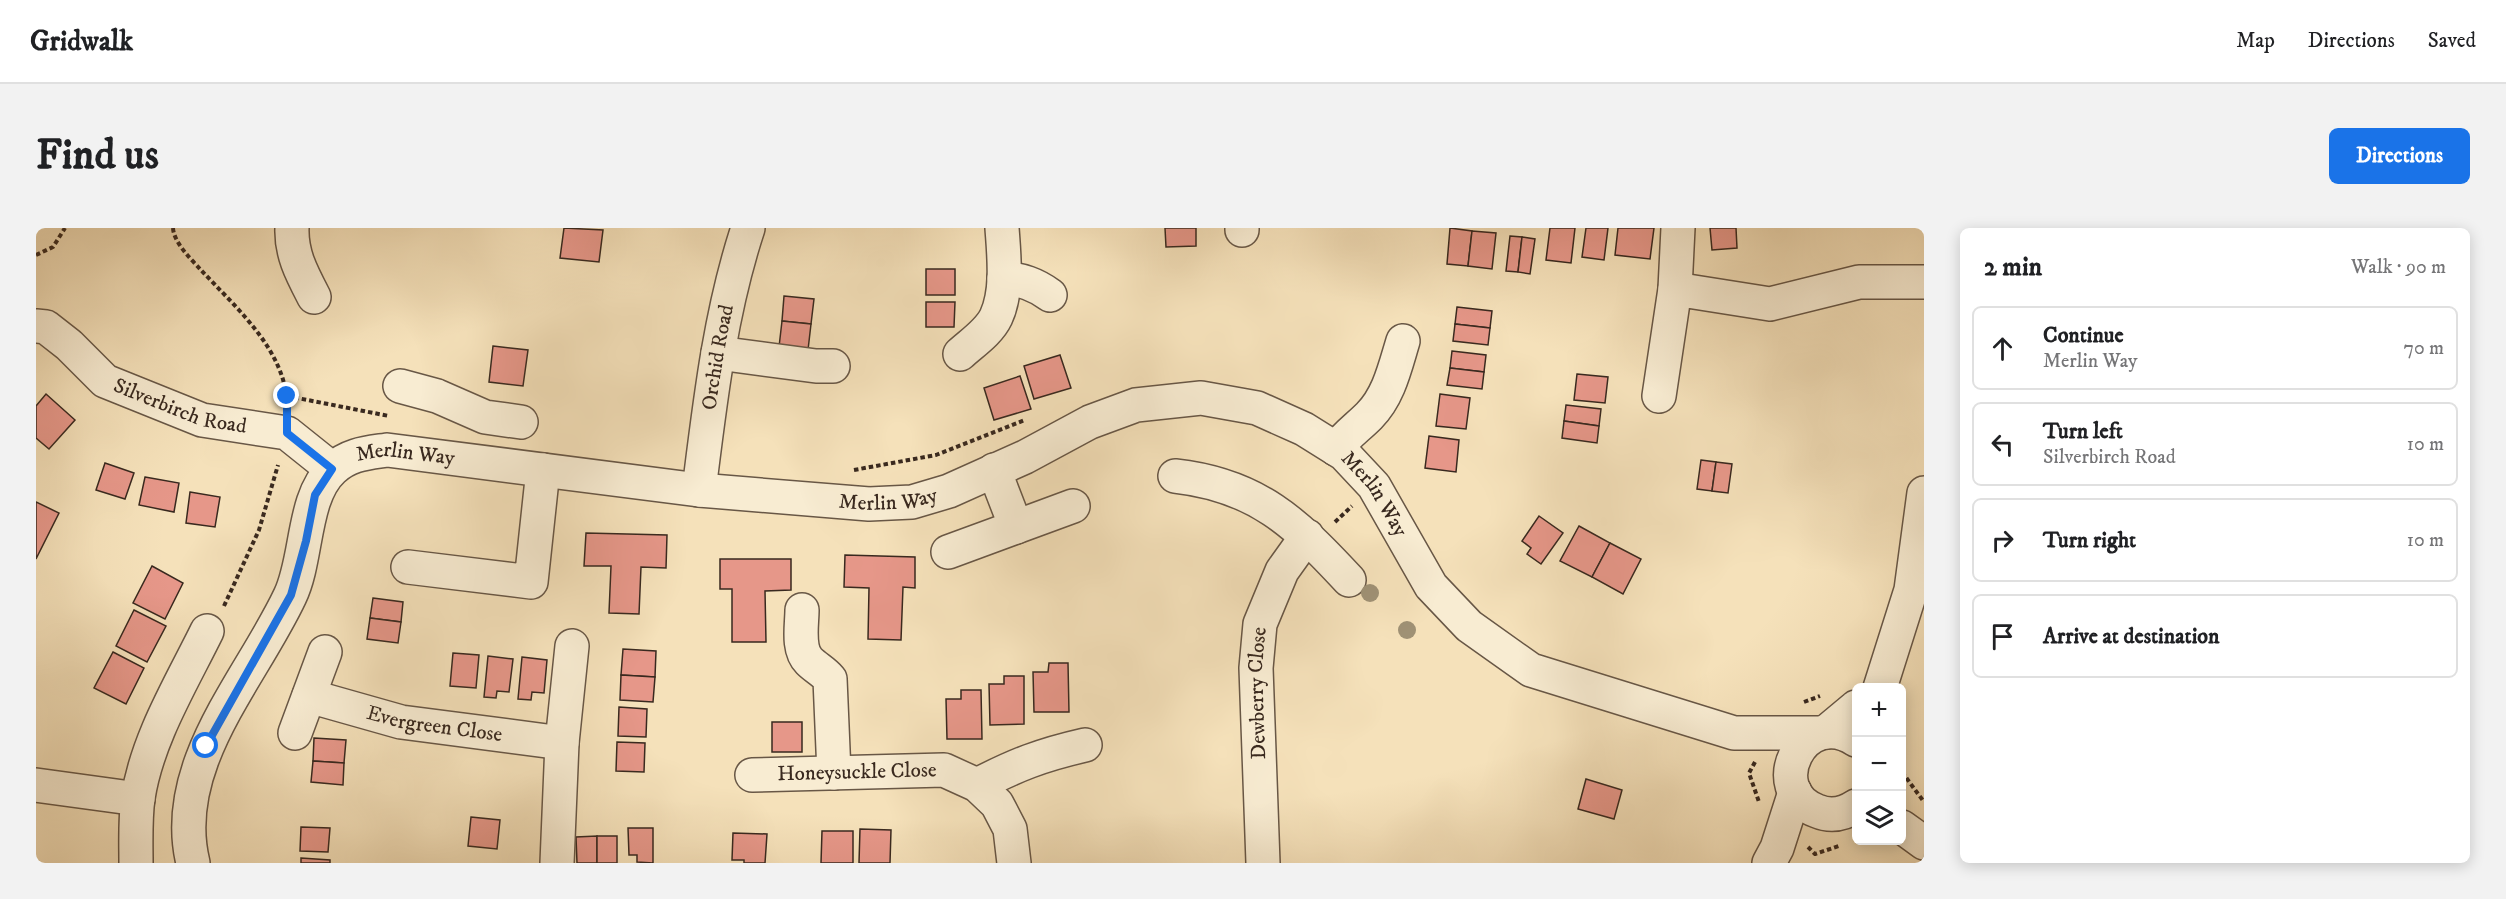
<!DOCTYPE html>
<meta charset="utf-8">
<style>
body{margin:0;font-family:"IM FELL DW Pica",serif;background:#f2f2f2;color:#202124}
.controls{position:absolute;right:18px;bottom:18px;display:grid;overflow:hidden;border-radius:9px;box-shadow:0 3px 15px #0003}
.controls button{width:54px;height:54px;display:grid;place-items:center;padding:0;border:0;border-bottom:2px solid #e0e0e0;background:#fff;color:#202124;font:30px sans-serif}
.stop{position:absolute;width:18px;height:18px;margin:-14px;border:4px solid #1a73e8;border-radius:50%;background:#fff}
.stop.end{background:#1a73e8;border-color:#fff;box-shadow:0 2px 6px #0008}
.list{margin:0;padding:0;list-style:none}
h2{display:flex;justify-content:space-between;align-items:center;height:78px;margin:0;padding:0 24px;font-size:26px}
h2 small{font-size:20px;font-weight:400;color:#757577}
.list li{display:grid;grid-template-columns:39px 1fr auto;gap:18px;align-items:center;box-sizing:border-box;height:84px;margin:0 12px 12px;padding:0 12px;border:2px solid #e0e0e0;border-radius:9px}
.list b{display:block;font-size:22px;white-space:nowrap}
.list p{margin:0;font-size:20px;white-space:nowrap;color:#757577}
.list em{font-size:20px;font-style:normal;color:#757577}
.icon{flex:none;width:33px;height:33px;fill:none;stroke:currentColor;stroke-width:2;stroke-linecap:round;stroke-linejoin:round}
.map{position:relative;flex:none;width:1888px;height:635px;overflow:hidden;border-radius:9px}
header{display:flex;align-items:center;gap:36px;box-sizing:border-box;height:84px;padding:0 30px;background:#fff;border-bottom:2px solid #e0e0e0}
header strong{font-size:28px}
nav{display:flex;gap:33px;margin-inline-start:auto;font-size:21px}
.intro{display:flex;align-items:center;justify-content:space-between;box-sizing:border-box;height:144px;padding:0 36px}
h1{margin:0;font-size:42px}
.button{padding:15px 27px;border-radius:9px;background:#1a73e8;color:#fff;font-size:21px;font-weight:700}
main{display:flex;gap:36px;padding:0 36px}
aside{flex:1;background:#fff;border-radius:9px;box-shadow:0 3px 15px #0003}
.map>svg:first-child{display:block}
.building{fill:#e69789;stroke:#39291f;stroke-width:1.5}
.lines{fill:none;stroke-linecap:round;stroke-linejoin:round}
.minor-casing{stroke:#685746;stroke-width:36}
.path{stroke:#39291f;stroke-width:4;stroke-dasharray:4.5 3;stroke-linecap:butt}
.minor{stroke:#f8ecd2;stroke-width:33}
.tree{fill:#9f9175}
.route{stroke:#1a73e8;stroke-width:8}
.labels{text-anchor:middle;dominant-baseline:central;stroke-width:4.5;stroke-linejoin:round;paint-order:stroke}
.street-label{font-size:21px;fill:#39291f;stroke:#f8ecd2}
</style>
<header>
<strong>Gridwalk</strong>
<nav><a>Map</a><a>Directions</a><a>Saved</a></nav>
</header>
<div class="intro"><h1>Find us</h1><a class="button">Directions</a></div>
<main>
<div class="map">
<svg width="1888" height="635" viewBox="0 0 1888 635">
<rect width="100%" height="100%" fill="#f5e1ba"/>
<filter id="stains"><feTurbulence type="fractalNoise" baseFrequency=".00333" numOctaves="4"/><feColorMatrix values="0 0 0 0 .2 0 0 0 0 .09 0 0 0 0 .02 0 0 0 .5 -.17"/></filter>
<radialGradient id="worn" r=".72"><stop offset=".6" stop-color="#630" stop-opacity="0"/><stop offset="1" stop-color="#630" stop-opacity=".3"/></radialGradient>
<!-- building -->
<g class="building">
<polygon points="528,0 567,2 563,34 524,30"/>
<polygon points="1129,0 1160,0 1160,18 1130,19"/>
<polygon points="1414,0 1436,3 1432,38 1411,36"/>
<polygon points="1514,0 1539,0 1535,35 1510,32"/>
<polygon points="1550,0 1572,0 1568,32 1546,29"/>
<polygon points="1582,0 1618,0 1614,31 1579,27"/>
<polygon points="1674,0 1700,0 1701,20 1676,22"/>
<polygon points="1436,3 1460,5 1456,41 1432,38"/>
<polygon points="1474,8 1486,9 1482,44 1470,43"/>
<polygon points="1486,9 1499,11 1494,46 1482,44"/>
<rect x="890" y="41" width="29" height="26"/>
<polygon points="748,68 778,71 775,96 746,93"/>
<polygon points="890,74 919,74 918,99 890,99"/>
<polygon points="1421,79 1456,83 1454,100 1419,96"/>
<polygon points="746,93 775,96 772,122 743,119"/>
<polygon points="1419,96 1454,100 1452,117 1417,113"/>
<polygon points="457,118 492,122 487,158 453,154"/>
<polygon points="1416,123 1450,127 1448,144 1414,140"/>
<polygon points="1024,127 1035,160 998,171 988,138"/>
<polygon points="1414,140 1448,144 1446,161 1411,157"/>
<polygon points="1541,146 1572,149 1569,175 1538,172"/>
<polygon points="984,148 995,181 958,192 948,160"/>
<polygon points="10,166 39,192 13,221 0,210 0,178"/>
<polygon points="1404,166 1434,170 1430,201 1400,198"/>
<polygon points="1530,177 1565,181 1563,198 1528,193"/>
<polygon points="1528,193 1563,198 1561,215 1526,210"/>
<polygon points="1393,208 1423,212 1420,244 1389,240"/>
<polygon points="1665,232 1680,234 1676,263 1661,261"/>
<polygon points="1680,234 1696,236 1692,265 1676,263"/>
<polygon points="69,235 98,245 89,271 60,262"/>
<polygon points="109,249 143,255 138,284 103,277"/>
<polygon points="154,264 184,269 179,299 150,295"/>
<polygon points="0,274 23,285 0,331"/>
<polygon points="1503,288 1527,305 1505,336 1491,326 1495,320 1486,313"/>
<polygon points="1543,298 1574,315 1556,349 1524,333"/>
<polygon points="550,305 631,307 630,340 605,339 603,386 573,385 575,338 548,338"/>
<polygon points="1574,315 1605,331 1587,366 1556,349"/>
<polygon points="809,327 879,329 879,360 867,359 865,412 832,411 833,360 808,359"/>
<polygon points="684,331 755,331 755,362 729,363 730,414 696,414 696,361 684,361"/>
<polygon points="116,338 147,355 129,391 97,375"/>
<polygon points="337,370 367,374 365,394 334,390"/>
<polygon points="98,382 130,398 111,434 80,418"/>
<polygon points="334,390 365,394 362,415 331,411"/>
<polygon points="587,421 620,423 619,449 585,447"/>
<polygon points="77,424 108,440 90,476 58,460"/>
<polygon points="417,425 443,427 440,460 414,458"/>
<polygon points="452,428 477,431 473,464 461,463 460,470 448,469"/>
<polygon points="486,429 511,432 508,465 496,464 495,472 482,471"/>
<polygon points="1013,435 1032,435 1033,484 998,484 997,444 1012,444"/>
<polygon points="585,447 619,449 617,474 584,472"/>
<polygon points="968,448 988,448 988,496 954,497 953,456 968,456"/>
<polygon points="925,462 945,462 946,511 911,511 910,471 925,471"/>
<polygon points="583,479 611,481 610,509 582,508"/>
<rect x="736" y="494" width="30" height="30"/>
<polygon points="278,510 310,512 308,535 277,533"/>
<polygon points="581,514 609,515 608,544 580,543"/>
<polygon points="277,533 308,535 307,557 275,554"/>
<polygon points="1550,551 1586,562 1578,591 1542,581"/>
<polygon points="435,589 464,592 461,621 432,618"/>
<polygon points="265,599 294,600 292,624 264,623"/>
<polygon points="592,600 617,600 617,635 601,634 601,627 593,627"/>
<polygon points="824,601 855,602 854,635 823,635"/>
<polygon points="786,603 817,603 817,635 785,635"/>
<polygon points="697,605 731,606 729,635 708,635 708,632 696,632"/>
<polygon points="561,608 561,635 541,635 540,609"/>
<rect x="561" y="608" width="20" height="27"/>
<polygon points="265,630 294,632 294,635 265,635"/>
</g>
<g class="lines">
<defs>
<g id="minor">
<path d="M256 0C255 26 266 46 278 69"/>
<polyline points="1206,2 1206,0"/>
<path d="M968 50C986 52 999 56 1014 67"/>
<polyline points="1639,61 1642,0"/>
<path id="s1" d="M0 98 10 99 33 117 69 153 166 192 251 205 296 241"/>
<polyline points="682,125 780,138 797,138"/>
<path d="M924 126C936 115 953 104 960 89 972 63 968 28 966 0"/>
<polyline points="364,158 401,168 449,189 485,194"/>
<polyline points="1623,168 1639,61 1734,76 1823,54 1888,54"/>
<path d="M1300 221C1310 207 1321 200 1333 188 1353 168 1359 139 1367 113"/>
<polyline points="958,242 980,299"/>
<path d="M1139 248C1221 257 1260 295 1313 352"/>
<path id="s2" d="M663 262C674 174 684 85 712 0"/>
<polyline points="912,324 1037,278"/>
<polyline points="372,339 495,354 507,242"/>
<path d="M766 382C766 397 761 421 773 433 780 440 787 443 794 451L798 545"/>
<polyline points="1844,460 1875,362 1888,265"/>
<path id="s3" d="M273 468 365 494 526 515"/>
<polyline points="1790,504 1820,479"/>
<polyline points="259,505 289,424"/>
<path d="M1820 512C1768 477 1725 562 1781 583 1795 589 1808 586 1820 578"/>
<path id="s4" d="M716 547 908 542 941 557 961 576 974 601 978 635"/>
<polyline points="0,557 102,571"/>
<path d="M941 557C980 537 1005 527 1049 517"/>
<polyline points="1866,599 1888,615"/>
<path d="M100 635C100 614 99 591 102 570 111 511 145 456 171 403"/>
<path id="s5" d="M157 635C133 537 215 451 254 368 272 331 266 269 297 241 313 226 331 225 351 222L663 262 833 276 876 274 913 263 989 229 1054 194 1100 177 1165 170 1221 180 1268 201 1308 226 1338 258 1395 358 1433 398 1495 442 1698 505H1784"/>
<polyline points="521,635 526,515 536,418"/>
<path id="s6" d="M1227 635 1220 440 1224 396 1246 343 1271 308"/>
<polyline points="1733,635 1741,620 1759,564"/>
</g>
</defs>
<!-- minor casing -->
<use href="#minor" class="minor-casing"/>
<!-- path -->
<g class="path">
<path d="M137 0C138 15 155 31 165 42 199 79 250 122 251 177"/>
<polyline points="0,27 17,19 29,0"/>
<polyline points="251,168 353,188"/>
<polyline points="818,242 900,227 989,192"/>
<polyline points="1299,294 1316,278"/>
<polyline points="188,378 223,302 242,237"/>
<polyline points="1768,474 1784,468"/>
<polyline points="1719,534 1713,545 1723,574"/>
<polyline points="1866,544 1888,574"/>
<polyline points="1772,619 1779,626 1803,618"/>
</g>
<!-- minor -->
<use href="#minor" class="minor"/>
</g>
<!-- trees -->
<g class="tree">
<circle cx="1334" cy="365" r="9"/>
<circle cx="1371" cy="402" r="9"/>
</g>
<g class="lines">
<!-- route -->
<polyline class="route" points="170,518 255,367 270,313 279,267 296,241 251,205 251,168"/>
</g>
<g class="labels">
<!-- street labels -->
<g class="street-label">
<text stroke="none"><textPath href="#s2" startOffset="134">Orchid Road</textPath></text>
<text stroke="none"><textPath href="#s1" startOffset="170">Silverbirch Road</textPath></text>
<text stroke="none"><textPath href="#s5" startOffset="504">Merlin Way</textPath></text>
<text stroke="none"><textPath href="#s5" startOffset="990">Merlin Way</textPath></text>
<text stroke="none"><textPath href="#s5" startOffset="1530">Merlin Way</textPath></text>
<text stroke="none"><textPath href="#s6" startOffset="170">Dewberry Close</textPath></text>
<text stroke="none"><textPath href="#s3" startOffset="129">Evergreen Close</textPath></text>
<text stroke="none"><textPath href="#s4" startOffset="105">Honeysuckle Close</textPath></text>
</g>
</g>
<rect width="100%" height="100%" filter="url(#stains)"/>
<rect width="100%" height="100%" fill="url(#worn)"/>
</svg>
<div class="controls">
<button>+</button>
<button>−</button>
<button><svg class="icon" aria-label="layers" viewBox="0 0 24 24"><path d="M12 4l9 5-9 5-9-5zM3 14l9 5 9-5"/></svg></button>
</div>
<div class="stop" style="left:170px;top:518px"></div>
<div class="stop end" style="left:251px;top:168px"></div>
</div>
<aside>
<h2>2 min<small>Walk · 90 m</small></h2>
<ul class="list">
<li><svg class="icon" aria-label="ahead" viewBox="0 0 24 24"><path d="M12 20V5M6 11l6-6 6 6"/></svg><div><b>Continue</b><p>Merlin Way</p></div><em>70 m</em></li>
<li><svg class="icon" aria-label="left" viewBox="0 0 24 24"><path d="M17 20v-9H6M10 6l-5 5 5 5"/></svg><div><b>Turn left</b><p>Silverbirch Road</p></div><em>10 m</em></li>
<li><svg class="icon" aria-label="right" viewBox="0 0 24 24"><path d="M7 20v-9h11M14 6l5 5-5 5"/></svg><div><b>Turn right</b></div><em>10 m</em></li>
<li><svg class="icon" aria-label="arrive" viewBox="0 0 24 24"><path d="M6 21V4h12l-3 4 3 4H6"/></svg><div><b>Arrive at destination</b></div></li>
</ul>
</aside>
</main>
